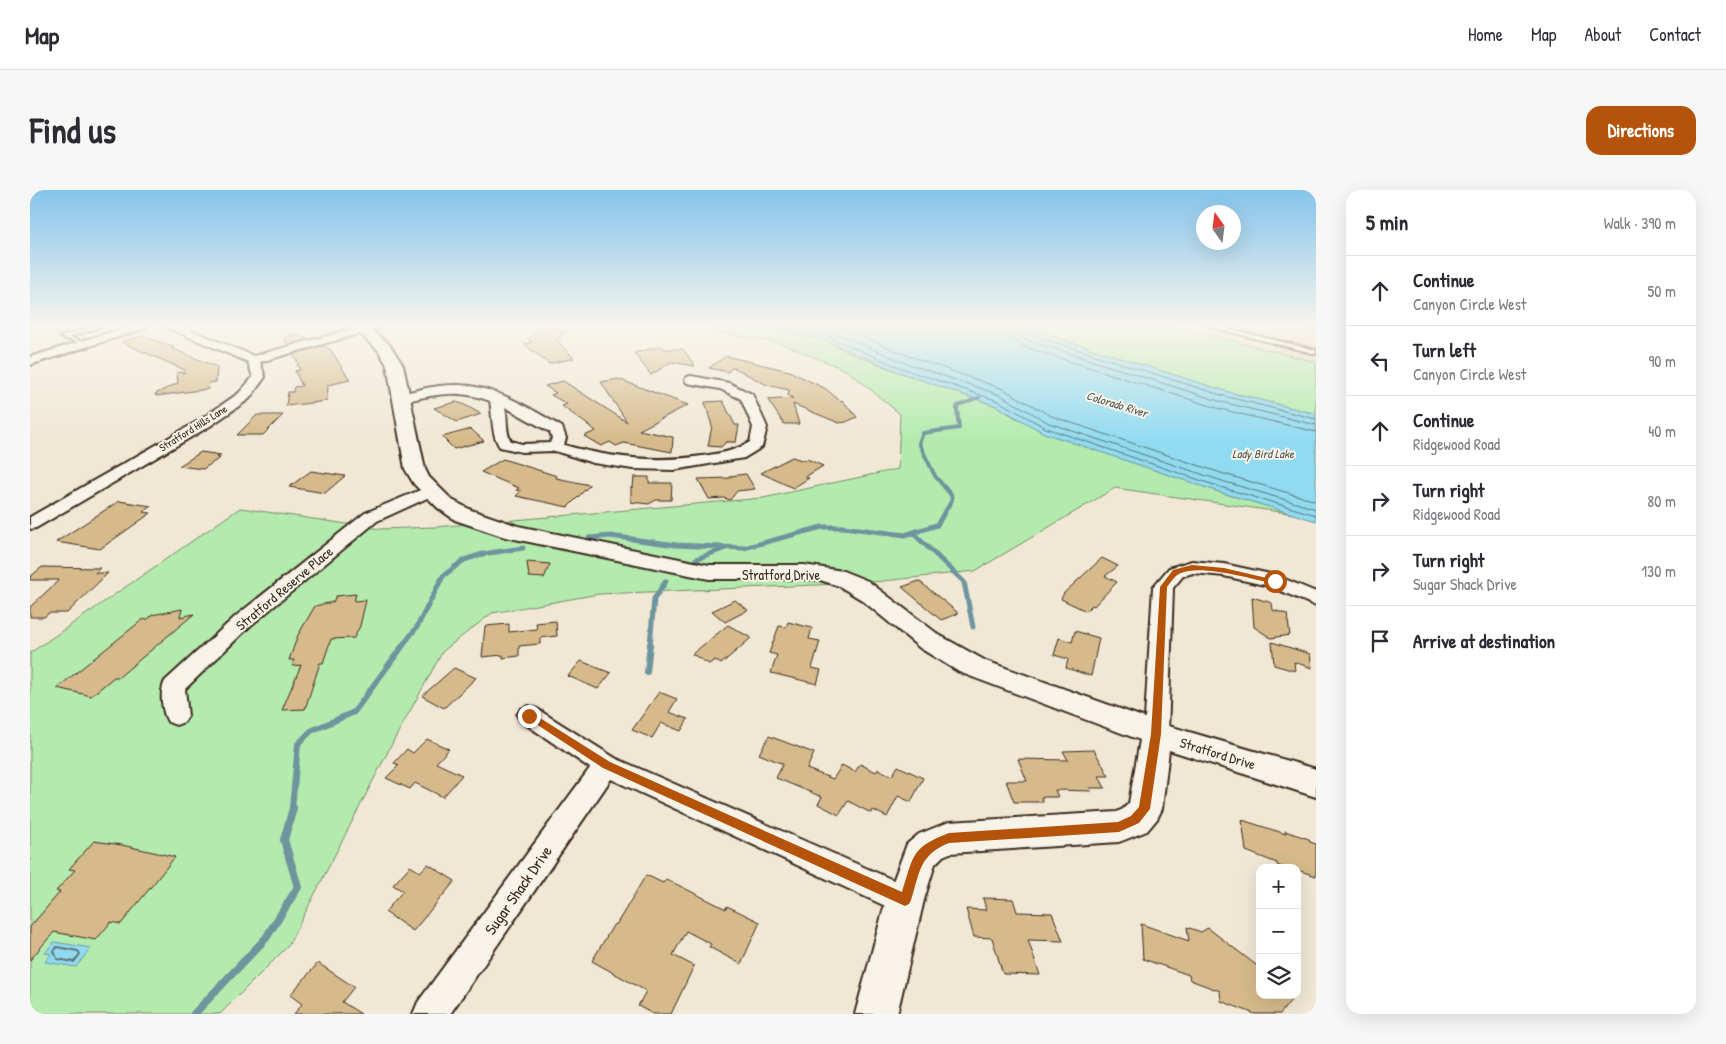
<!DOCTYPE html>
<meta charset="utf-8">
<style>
body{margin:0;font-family:"Patrick Hand",sans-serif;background:#f7f7f7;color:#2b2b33}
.controls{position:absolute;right:15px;bottom:15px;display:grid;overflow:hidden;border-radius:10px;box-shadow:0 5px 20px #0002}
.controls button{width:45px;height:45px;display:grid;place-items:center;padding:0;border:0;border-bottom:1px solid #e1e1e2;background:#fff;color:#2b2b33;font:25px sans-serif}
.compass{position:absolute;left:1166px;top:15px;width:45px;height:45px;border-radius:50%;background:#fff;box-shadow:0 5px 20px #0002;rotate:346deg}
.stop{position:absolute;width:15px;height:15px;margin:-11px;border:4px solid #b45309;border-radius:50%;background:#fff}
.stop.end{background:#b45309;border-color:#fff;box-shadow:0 1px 5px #0008}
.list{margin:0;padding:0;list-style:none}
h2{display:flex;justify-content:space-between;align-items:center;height:65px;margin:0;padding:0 20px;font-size:21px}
h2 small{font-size:16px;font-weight:400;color:#7c7c81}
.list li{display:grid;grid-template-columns:32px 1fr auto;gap:15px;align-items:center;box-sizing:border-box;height:70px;padding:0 20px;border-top:1px solid #e1e1e2}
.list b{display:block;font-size:19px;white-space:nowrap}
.list p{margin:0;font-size:16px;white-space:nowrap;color:#7c7c81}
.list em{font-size:16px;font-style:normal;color:#7c7c81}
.icon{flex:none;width:28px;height:28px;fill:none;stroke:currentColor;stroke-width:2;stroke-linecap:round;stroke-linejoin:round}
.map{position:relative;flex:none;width:1286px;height:824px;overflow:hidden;border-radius:15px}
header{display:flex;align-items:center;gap:30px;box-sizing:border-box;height:70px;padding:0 25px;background:#fff;border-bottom:1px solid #e1e1e2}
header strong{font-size:24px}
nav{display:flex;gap:28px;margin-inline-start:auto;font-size:18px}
.intro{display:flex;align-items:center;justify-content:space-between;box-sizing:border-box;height:120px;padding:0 30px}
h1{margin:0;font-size:35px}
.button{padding:12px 22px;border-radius:15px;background:#b45309;color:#fff;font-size:18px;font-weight:700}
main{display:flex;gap:30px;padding:0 30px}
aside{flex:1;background:#fff;border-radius:15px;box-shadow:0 5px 20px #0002}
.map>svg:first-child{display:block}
.built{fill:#e8dabf}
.green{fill:#b3ebae;stroke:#778a66}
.water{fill:#90dbf1;stroke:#6e949d}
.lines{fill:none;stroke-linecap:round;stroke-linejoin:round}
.shore-far1{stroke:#5d7172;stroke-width:1}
.shore{stroke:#5d7172;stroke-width:2}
.stream-far4{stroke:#6e949d;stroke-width:3}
.stream-far3{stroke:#6e949d;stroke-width:4}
.stream-far2{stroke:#6e949d;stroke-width:5}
.stream-far1{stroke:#6e949d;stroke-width:6}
.stream{stroke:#6e949d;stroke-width:8}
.building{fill:#d6ba8b;stroke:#3b2a1e}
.service-casing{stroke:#3b2a1e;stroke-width:4}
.minor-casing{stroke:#3b2a1e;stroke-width:4}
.tertiary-casing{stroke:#3b2a1e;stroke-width:4}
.service{fill:#f7f3e8;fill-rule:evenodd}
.minor{fill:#f7f3e8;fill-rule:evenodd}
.tertiary{fill:#f7f3e8;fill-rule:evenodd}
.route{fill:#b45309}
.labels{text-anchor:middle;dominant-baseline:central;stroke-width:4;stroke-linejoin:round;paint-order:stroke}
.far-street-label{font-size:11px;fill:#3b2a1e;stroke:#f7f3e8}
.far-water-label{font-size:12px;font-style:italic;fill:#505653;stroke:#f7f3e8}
.street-label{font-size:14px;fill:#3b2a1e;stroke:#f7f3e8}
.near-street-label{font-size:16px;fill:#3b2a1e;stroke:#f7f3e8}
</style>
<header>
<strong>Map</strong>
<nav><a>Home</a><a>Map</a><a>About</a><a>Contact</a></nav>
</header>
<div class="intro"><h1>Find us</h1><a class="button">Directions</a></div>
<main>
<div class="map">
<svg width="1286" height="824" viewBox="0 0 1286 824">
<rect width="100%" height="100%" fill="#f0e8d5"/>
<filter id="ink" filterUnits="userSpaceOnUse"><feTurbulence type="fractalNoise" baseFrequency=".02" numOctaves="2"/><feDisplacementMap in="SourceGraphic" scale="10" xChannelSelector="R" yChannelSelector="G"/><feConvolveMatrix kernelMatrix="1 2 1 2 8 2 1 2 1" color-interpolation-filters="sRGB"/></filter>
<g filter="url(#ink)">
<!-- built -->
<polygon class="built" points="990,136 1286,136 1286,224"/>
<!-- green -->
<g class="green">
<polygon points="683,136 729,136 736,139 792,149 827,166 869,182 966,216 986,228 1189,302 1264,324 1085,298 945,381 835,393 569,404 462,423 413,461 364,550 258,756 190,824 0,824 0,463 210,318 350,339 405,337 733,308 868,279 870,224 818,181 750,153 684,142"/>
<polygon points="990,136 1144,136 1286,172 1286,224 1195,201"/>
</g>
<!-- water -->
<g class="water">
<polygon points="729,136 990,136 1195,201 1286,224 1286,331 1189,302 1014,243 966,216 869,182 792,149 736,139"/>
<polygon points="24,752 61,758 46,777 15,772 21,764 15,763"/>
</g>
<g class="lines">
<!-- shore-far1 -->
<g class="shore-far1">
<polyline points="745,136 794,145 871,178 968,211 1016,238 1190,297 1286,325"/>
<polyline points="781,136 796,139 873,172 970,205 1019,233 1192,291 1286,319"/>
<polyline points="808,136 876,165 973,199 1021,226 1194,284 1286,311"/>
<polyline points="978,136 982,149 992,156 1190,219 1286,242"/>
<polyline points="986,136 988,145 994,149 1192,212 1286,235"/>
<polyline points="992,136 996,143 1194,206 1286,229"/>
</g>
<!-- shore -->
<polygon class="shore" points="27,757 48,761 50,764 44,772 27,769 24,761"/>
<!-- stream-far4 -->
<polyline class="stream-far4" points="927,220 927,216 950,207"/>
<!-- stream-far3 -->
<polyline class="stream-far3" points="913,325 922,310 921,305 905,286 889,253 893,243 929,238 927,219"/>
<!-- stream-far2 -->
<g class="stream-far2">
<polyline points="883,343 934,392 943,437"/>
<polyline points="559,348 580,346 646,355 714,358 792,337 813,337 875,345 907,335 914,323"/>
<polyline points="666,369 696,358"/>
<polyline points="373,455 387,437 413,386 434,370 453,364 493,358"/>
<polyline points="620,455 624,409 636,391"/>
</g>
<!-- stream-far1 -->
<g class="stream-far1">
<polyline points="617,482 620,454"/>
<polyline points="262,619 268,554 281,541 324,522 374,454"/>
</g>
<!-- stream -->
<polyline class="stream" points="164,824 236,748 268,697 254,650 263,618"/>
</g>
<!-- building -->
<g class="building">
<polygon points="511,137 530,138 527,141 535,141 527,151 544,168 519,174 494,154 502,152 498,149"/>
<polygon points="266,144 278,149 258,155 254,148"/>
<polygon points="113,146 144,157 141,158 187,177 186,192 179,193 178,199 126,206 125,204 148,193 147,182 154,183 155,180 91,152"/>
<polygon points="293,156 300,159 320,190 298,195 297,211 256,216 258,202 263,202 264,197 272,196 265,181 270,180 267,175 269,174 263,164"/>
<polygon points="632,156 634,159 653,159 665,176 641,172 621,185 604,163"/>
<polygon points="696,166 759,181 796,199 810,211 812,210 827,227 816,232 809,233 763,214 769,234 754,234 738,210 763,208 758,206 759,200 737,195 703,177 698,182 679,178"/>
<polygon points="588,189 658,215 609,240 643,247 642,262 594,253 586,256 580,252 571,256 554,246 566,241 532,216 537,214 521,205 526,203 515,196 533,191 597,232 571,192"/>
<polygon points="693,211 705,235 709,235 706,252 696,252 691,257 678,256 682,236 675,212"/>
<polygon points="426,212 433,214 451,224 427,232 404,218"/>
<polygon points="227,225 253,225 233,245 207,245"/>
<polygon points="441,239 454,251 424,259 412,247"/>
<polygon points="171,262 191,265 186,267 190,268 173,279 149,276"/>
<polygon points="762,267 775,271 777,269 793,276 775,287 779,288 763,298 731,283"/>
<polygon points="473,269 527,286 526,288 560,295 538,317 486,306 491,301 486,300 489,298 451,282"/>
<polygon points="281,281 315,286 295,303 259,297"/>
<polygon points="716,284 725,299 707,301 700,310 694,308 679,309 668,289 700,288 700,286"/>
<polygon points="604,287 619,287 619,293 642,293 641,310 626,310 619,314 601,312 601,297 603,297"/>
<polygon points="89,311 121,316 113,322 121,323 70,359 26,352"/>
<polygon points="1072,368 1088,376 1075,386 1087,392 1064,416 1062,415 1056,421 1031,409 1034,403"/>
<polygon points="497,372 520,374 514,388 499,387"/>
<polygon points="12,377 70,378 65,383 78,383 37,423 19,423 14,427 0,427 0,417 29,390 0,390 0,387"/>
<polygon points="889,391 927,422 927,424 911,430 872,397"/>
<polygon points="326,404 324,411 336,410 330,436 324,448 301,449 293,473 290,473 275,519 252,520 271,475 262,476 264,470 259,470 268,445 285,416 303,412 306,406"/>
<polygon points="1222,407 1242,413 1243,420 1257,424 1260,445 1241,448 1224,437"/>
<polygon points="705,410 718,420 695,432 682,421"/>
<polygon points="152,419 150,427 164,424 89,487 84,487 61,506 27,498 112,430 118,429 122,425"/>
<polygon points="526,431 527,446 510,448 510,454 489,456 489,466 473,468 473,465 452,467 455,436 479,434 479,442 507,439 506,433"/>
<polygon points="758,432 782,438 779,449 790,451 782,478 791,480 787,494 741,483 747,465 739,463 749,436 756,437"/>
<polygon points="698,435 721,448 691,474 685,470 679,474 662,464"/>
<polygon points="1045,441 1069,448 1061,486 1036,478 1038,469 1024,465 1029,448 1042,452"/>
<polygon points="1242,452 1280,464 1282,478 1264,472 1265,481 1244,475"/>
<polygon points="551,471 563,476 581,483 568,499 538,486"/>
<polygon points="424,478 446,488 414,518 392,506"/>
<polygon points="629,502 647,509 639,522 658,529 651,541 631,533 622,548 602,540"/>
<polygon points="739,546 784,563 777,579 803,589 812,575 825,582 830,574 846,582 848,579 862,586 868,576 893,588 881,612 868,606 857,627 843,620 841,623 818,611 809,625 788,614 792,607 746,588 753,574 729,564"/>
<polygon points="397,549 419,559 406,573 432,585 413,607 385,593 380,599 356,588 369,575 364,573 377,559 383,563"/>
<polygon points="1064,560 1079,586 1069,586 1075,598 1060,598 1061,601 1025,600 1028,607 1011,607 1013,612 984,612 976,591 997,591 988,569 1038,570 1033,561"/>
<polygon points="1212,630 1256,644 1255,641 1279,649 1280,652 1286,654 1286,686 1267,680 1267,678 1254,678 1247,675 1247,673 1216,661"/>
<polygon points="64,651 92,655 145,667 91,734 81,732 66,750 24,742 0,770 0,737 30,702 26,701 45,680 39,679"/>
<polygon points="398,674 425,691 383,741 355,722 373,701 363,695 380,676 390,682"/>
<polygon points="616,685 633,693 636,689 696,719 697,716 730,732 711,774 679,757 681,754 656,741 643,765 664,776 641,824 623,824 608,816 616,801 562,771 584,734 586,735"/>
<polygon points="953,708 983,709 987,722 1022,723 1033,751 998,750 1010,785 973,784 962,748 944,747 936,719 956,720"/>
<polygon points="1111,734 1159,751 1157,737 1171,742 1178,738 1230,778 1230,805 1265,805 1250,824 1225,824 1191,811 1190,801 1160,790 1159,785 1113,769"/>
<polygon points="288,773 324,797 312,812 331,824 264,824 272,814 260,805"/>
</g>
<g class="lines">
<defs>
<g id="service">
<polygon points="64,136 73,136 39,147 57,153 57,155 30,147"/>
<polygon points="1177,136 1187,136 1286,160 1286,164"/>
<polygon points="1281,136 1286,136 1286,139"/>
</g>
<g id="minor">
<polygon points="101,136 117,136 116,138 0,175 0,167"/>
<polygon points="137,136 151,136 224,166 333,136 350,136 349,138 230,172 235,187 219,209 180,236 6,338 0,339 0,327 170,230 209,203 223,187 218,172 138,138"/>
<path d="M661 186 699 193 722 204 737 237 732 257 714 268 644 280 603 279 563 273 525 261 492 262 470 257C461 245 463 226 460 211 427 198 405 205 372 212L365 208 367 205C387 200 408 194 429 195 465 196 502 219 532 237L536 248 534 255C580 268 625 273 672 266 691 263 703 262 720 252L723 237 711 209 690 199 657 193 655 190 657 187ZM475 217 520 242 522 248 520 253 492 254 481 251C475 242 478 228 475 217Z"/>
<path d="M400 296 406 298 408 301 406 304 347 331 220 436 155 499 158 526 154 532 146 535 138 532C132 522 129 502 135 491L206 426 335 323Z"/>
<polygon points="1162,371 1194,374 1245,385 1286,402 1286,416 1239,396 1194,386 1163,383 1153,386 1143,398 1138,544 1135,551 1126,554 1117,551 1114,544 1123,397 1139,378"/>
<polygon points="499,516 507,519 585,568 886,700 890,710 886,720 875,724 864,720 581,589 420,824 383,824 388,812 560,578 491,531 487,525 491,519"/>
</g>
<polygon id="tertiary" points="321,136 336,136 359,154 373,175 395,279 399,287 422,310 441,320 488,336 679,375 774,375 813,381 838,391 909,445 956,471 1132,534 1286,579 1286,607 1139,560 1132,619 1127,629 1117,641 1089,652 920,663 913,666 905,674 894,710 867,824 825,824 856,710 877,654 889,644 919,632 1087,622 1093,619 1099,613 1110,550 929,482 890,458 832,410 809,396 790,390 774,389 679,389 475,347 425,330 408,318 384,294 375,279 357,175 348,160"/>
</defs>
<!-- service casing -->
<use href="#service" class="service-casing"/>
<!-- minor casing -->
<use href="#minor" class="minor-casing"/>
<!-- tertiary casing -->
<use href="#tertiary" class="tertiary-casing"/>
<!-- service -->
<use href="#service" class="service"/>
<!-- minor -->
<use href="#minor" class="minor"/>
<!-- tertiary -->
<use href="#tertiary" class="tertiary"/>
</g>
</g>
<!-- sky -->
<linearGradient id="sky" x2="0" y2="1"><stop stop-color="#85c4ec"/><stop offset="0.54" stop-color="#f8f5ec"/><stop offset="1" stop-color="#f8f5ec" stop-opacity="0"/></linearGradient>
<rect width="1286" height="251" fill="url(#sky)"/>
<!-- route -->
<path class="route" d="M1162 375 1194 378 1249 391 1245 394C1222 389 1172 374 1151 383 1145 385 1141 392 1137 397L1131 544 1120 619 1109 633 1089 642 919 653C889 665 890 682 881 710L879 714 875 716 573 578 494 526 499 522 502 523 580 572 872 702C884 666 880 658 919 643L1088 632 1101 626 1109 617 1121 544 1130 397 1143 380Z"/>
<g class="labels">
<!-- far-street labels -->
<g class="far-street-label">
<text transform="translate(163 238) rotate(-32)">Stratford Hills Lane</text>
</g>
<!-- far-water labels -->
<g class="far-water-label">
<text transform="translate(1087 214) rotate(17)">Colorado River</text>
<text x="1233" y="263">Lady Bird Lake</text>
</g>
<!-- street labels -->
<g class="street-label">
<text x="751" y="384">Stratford Drive</text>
<text transform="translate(254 398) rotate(-40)">Stratford Reserve Place</text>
<text transform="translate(1188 563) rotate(17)">Stratford Drive</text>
</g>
<!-- near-street labels -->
<g class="near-street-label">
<text transform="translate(488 700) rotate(-55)">Sugar Shack Drive</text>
</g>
</g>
</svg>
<div class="controls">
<button>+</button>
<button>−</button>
<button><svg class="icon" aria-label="layers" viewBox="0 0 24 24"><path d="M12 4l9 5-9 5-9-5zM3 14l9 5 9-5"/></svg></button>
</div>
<svg class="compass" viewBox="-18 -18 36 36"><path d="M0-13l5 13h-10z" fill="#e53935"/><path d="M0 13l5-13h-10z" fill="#7c7c81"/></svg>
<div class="stop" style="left:1245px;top:391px"></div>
<div class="stop end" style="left:499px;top:526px"></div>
</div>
<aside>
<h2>5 min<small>Walk · 390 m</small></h2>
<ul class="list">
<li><svg class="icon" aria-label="ahead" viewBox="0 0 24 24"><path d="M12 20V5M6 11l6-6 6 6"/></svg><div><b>Continue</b><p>Canyon Circle West</p></div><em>50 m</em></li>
<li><svg class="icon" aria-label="left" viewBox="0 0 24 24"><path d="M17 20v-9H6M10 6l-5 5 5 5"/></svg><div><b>Turn left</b><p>Canyon Circle West</p></div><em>90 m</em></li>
<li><svg class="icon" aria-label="ahead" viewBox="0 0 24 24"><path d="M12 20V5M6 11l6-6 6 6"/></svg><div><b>Continue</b><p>Ridgewood Road</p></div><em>40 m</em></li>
<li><svg class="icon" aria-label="right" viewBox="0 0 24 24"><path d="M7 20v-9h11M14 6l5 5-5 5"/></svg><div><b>Turn right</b><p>Ridgewood Road</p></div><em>80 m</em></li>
<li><svg class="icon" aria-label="right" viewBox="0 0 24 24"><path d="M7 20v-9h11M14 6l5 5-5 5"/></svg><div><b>Turn right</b><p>Sugar Shack Drive</p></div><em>130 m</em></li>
<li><svg class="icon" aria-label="arrive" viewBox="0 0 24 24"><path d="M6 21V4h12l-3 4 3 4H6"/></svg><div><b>Arrive at destination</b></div></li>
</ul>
</aside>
</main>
